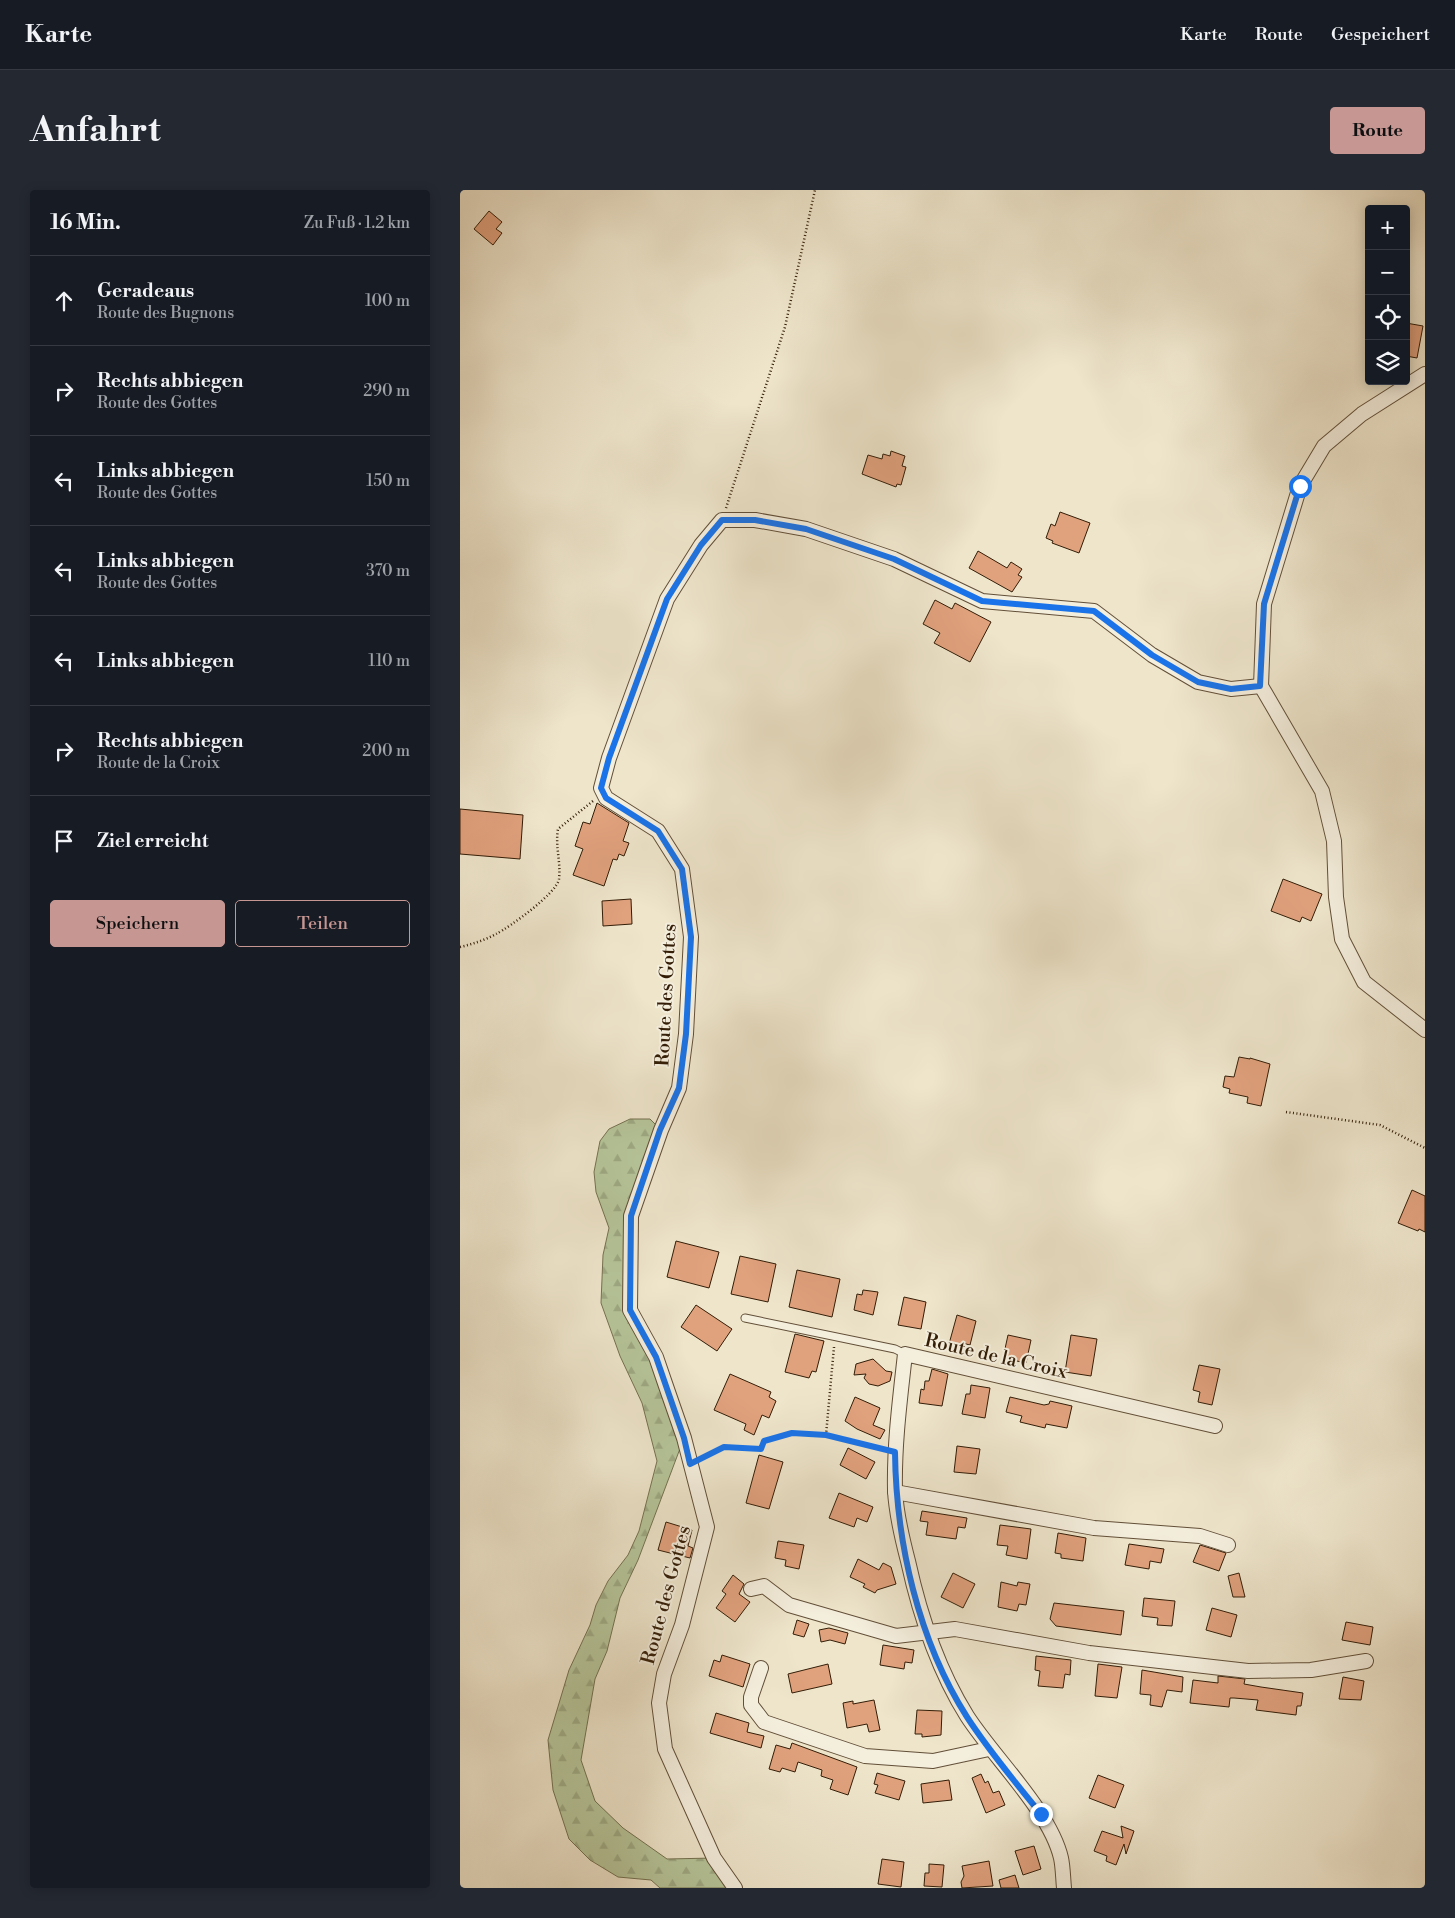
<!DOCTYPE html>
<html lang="de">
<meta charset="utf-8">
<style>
body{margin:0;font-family:"Libre Bodoni",serif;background:#242831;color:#f1f3f6}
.controls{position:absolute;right:15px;top:15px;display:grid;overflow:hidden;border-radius:5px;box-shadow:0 2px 12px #0003}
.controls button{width:45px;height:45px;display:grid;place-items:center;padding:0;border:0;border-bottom:1px solid #363941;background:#171b24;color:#f1f3f6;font:25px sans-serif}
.stop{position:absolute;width:15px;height:15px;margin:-11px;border:4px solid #1a73e8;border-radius:50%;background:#fff}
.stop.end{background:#1a73e8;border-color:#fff;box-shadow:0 1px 5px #0008}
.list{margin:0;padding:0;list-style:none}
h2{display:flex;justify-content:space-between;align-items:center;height:65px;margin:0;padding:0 20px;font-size:21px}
h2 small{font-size:16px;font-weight:400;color:#9ea1a6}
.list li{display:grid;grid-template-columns:32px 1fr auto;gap:15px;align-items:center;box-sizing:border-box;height:90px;padding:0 20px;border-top:1px solid #363941}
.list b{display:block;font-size:19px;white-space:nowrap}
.list p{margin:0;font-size:16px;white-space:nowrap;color:#9ea1a6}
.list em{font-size:16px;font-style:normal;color:#9ea1a6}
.actions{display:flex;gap:10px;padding:15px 20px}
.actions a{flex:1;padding:11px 0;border:1px solid #c59692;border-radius:5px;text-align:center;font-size:18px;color:#c59692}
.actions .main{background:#c59692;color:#111}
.icon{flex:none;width:28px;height:28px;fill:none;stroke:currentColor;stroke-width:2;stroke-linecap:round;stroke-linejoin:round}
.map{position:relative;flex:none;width:965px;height:1698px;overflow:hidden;border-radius:5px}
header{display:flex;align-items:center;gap:30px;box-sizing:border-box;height:70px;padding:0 25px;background:#171b24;border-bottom:1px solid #363941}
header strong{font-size:24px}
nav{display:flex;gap:28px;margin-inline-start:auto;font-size:18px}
.intro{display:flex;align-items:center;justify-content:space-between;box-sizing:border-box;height:120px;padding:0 30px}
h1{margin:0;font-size:35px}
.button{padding:12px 22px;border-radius:5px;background:#c59692;color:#111;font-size:18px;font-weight:700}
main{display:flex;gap:30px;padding:0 30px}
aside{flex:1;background:#171b24;border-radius:5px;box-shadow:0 2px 12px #0003}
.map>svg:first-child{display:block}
.forest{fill:url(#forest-firs);stroke:#747150}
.building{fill:#e0a17d;stroke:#331d07}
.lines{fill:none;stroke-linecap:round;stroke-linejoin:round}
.lane-casing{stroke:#624f38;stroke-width:9}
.street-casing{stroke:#624f38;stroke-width:16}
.path{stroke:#331d07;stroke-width:2.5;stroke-dasharray:1 2.5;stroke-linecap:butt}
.lane{stroke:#f4eedd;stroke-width:7}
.street{stroke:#f4eedd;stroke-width:14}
.route{stroke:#1a73e8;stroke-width:6}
.labels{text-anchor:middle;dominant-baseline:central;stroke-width:4;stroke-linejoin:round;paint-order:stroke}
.street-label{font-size:19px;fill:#331d07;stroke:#f4eedd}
</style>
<header>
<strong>Karte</strong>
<nav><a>Karte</a><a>Route</a><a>Gespeichert</a></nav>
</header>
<div class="intro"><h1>Anfahrt</h1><a class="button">Route</a></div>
<main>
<aside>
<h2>16 Min.<small>Zu Fuß · 1.2 km</small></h2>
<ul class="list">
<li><svg class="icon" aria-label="ahead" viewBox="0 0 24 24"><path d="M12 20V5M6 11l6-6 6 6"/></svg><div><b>Geradeaus</b><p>Route des Bugnons</p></div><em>100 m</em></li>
<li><svg class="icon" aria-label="right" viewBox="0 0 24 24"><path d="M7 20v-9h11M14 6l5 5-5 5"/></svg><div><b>Rechts abbiegen</b><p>Route des Gottes</p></div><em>290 m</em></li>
<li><svg class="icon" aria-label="left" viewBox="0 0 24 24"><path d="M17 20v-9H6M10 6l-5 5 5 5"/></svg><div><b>Links abbiegen</b><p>Route des Gottes</p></div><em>150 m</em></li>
<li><svg class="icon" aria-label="left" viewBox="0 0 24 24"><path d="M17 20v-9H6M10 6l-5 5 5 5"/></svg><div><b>Links abbiegen</b><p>Route des Gottes</p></div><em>370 m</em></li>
<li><svg class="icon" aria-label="left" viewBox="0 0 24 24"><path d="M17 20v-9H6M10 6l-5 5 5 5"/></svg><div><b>Links abbiegen</b></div><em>110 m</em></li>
<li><svg class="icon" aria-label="right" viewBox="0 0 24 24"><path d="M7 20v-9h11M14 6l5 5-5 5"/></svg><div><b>Rechts abbiegen</b><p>Route de la Croix</p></div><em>200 m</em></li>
<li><svg class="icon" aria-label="arrive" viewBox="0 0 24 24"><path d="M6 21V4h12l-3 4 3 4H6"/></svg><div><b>Ziel erreicht</b></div></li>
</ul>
<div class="actions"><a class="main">Speichern</a><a>Teilen</a></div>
</aside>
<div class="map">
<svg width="965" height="1698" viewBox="0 0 965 1698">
<defs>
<pattern id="forest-firs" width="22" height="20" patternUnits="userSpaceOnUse" patternTransform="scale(1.25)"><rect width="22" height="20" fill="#b6c59a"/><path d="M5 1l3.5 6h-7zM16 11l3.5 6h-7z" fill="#9da983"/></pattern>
</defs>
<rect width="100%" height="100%" fill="#eee5cb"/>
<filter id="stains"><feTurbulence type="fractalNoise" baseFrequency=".004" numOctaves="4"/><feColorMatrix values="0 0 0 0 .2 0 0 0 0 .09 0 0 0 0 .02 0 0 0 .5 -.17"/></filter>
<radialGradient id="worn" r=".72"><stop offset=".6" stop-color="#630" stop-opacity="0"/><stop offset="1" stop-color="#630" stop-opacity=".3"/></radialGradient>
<!-- forest -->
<polygon class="forest" points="170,929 190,929 201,940 171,1026 170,1120 224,1248 178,1370 160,1408 147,1461 135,1489 121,1570 135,1611 163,1638 207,1669 254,1668 275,1698 200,1698 191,1690 158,1687 130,1670 109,1649 93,1600 88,1550 109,1480 130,1435 136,1415 148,1391 168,1365 179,1341 197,1271 182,1213 160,1166 141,1113 143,1065 149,1038 136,1002 134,982 140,951 149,939"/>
<!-- building -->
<g class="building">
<polygon points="29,21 42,32 36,39 42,43 33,55 14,39"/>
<polygon points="946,133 963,136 957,168 946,166"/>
<polygon points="431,261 445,266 442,276 446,277 441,295 437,294 436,297 402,284 408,265 422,269 423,264 430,266"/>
<polygon points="600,322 630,333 619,363 592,353 593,351 586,348 591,334 595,336"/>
<polygon points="518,361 547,378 551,372 562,379 558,385 562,387 552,402 509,378"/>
<polygon points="475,410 492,419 495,413 531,432 510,472 474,453 480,443 463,434"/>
<polygon points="137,613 169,633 163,651 169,653 164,666 159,664 157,670 153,669 144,696 113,685 123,659 115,656 123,632 130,634"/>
<polygon points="0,619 63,625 60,669 0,664"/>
<polygon points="823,689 862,704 851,731 842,727 840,732 811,721"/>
<polygon points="171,709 172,734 143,736 142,711"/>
<polygon points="779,867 790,869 790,868 810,874 801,916 787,913 788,907 769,903 770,899 763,897 765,886 774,887"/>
<polygon points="952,1000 965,1006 965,1042 959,1039 958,1041 938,1033"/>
<polygon points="216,1051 259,1062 249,1098 207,1087"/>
<polygon points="280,1066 316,1074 308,1112 271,1104"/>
<polygon points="337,1080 380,1089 372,1127 329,1117"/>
<polygon points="403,1100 418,1102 413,1125 394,1120 397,1104 402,1105"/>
<polygon points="444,1107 466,1112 461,1139 438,1135"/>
<polygon points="236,1115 272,1139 257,1161 221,1137"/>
<polygon points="497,1125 516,1131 510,1155 502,1153 501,1158 489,1154"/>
<polygon points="335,1144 364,1151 356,1182 352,1181 349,1188 325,1182"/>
<polygon points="548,1145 571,1150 566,1173 543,1168"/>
<polygon points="611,1145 637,1149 631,1186 605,1182"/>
<polygon points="413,1169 426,1181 432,1182 430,1191 418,1196 409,1194 404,1188 406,1184 394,1185 396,1174"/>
<polygon points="739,1175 760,1179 752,1215 738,1212 740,1202 733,1200"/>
<polygon points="472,1179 488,1184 482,1216 459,1213 461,1199 464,1200 465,1191 469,1191"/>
<polygon points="270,1184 311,1202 309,1207 316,1211 309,1228 302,1225 294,1245 284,1240 286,1234 254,1220"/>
<polygon points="511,1195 530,1198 525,1228 502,1224 506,1204 510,1204"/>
<polygon points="395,1207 420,1218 413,1235 425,1240 420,1249 397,1239 385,1231"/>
<polygon points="550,1207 584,1215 589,1214 590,1211 612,1216 607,1238 586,1234 585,1238 560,1232 562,1226 546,1222"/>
<polygon points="497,1256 520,1259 516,1284 494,1282"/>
<polygon points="388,1258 415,1272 406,1289 380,1275"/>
<polygon points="299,1265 323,1272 309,1319 286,1313"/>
<polygon points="379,1303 413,1317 407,1332 397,1328 394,1337 369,1328"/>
<polygon points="462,1321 507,1328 505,1338 498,1337 496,1349 466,1345 468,1332 460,1331"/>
<polygon points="206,1332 232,1340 228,1356 233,1358 230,1368 198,1360"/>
<polygon points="540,1335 571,1339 567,1369 546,1365 548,1356 537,1355"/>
<polygon points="598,1343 626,1348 623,1371 601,1368 601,1364 595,1363"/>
<polygon points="318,1351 344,1355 339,1379 325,1376 326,1370 315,1368"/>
<polygon points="669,1354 704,1359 701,1373 690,1371 689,1379 665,1375"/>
<polygon points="740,1355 766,1363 759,1381 733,1372"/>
<polygon points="398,1369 419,1380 423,1373 431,1377 436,1394 417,1400 415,1403 403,1397 405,1394 390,1387"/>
<polygon points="493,1383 515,1394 503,1418 481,1407"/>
<polygon points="779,1383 785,1407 773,1407 768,1386"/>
<polygon points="273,1385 284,1394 279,1404 290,1412 275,1432 256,1418 266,1404 262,1401"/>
<polygon points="541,1392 557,1396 558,1392 570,1394 566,1415 559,1414 557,1421 538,1417"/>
<polygon points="684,1408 715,1411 712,1436 697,1435 698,1428 682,1426"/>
<polygon points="594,1413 664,1421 661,1445 596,1436 590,1429"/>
<polygon points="752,1418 777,1425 771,1447 746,1440"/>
<polygon points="337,1430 349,1434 344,1447 333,1444"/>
<polygon points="886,1432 913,1437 910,1455 882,1450"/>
<polygon points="369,1438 388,1443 385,1454 370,1450 361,1452 359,1440"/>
<polygon points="423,1455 454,1460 452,1473 445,1472 444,1479 420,1475"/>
<polygon points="262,1465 290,1474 283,1497 249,1486 254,1470 260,1472"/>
<polygon points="576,1466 611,1470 610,1485 605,1484 603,1498 578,1496 580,1481 575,1480"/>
<polygon points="368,1474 372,1494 332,1503 328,1484"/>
<polygon points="638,1474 662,1477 657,1508 635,1506"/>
<polygon points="682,1480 723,1487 722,1502 707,1500 702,1517 690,1515 691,1505 680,1504"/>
<polygon points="758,1486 785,1489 784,1494 801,1497 843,1503 841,1516 837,1516 836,1525 796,1520 798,1510 774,1508 770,1508 769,1517 730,1513 733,1490 758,1493"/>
<polygon points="883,1487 904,1491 901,1510 879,1509"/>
<polygon points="414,1510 420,1540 409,1542 407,1534 387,1538 383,1513 393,1511 393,1514"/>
<polygon points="457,1520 482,1521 481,1545 462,1547 462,1544 455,1544"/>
<polygon points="256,1523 289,1533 287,1542 304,1546 301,1558 250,1543"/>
<polygon points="332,1553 397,1577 388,1605 370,1599 373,1590 361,1586 362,1580 338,1572 335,1582 322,1578 320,1582 309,1579 316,1555 330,1559"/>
<polygon points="417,1583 445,1591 439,1610 415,1603 418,1595 414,1594"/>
<polygon points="521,1584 525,1593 528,1591 533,1603 539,1601 545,1615 526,1623 512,1588"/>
<polygon points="638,1585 664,1595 655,1618 629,1608"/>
<polygon points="489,1590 492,1610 463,1613 461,1594"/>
<polygon points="661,1636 674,1641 666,1664 664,1654 656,1675 646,1671 647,1666 634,1661 642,1641 663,1648"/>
<polygon points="574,1656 581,1679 563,1685 555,1661"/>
<polygon points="422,1669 444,1672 441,1697 418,1694"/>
<polygon points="529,1671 533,1696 502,1698 501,1692 504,1686 502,1676"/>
<polygon points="469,1674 484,1675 482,1697 464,1696 465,1683 469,1683"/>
<polygon points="555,1685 559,1698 541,1698 539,1690"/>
</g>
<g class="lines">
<defs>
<polyline id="lane" points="285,1128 435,1159 445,1164"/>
<g id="street">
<polyline points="965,184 902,224 864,256 840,296 804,414 801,496 862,601 874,651 876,707 882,749 904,792 965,840"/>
<polyline points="435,1302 634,1338 740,1346 768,1355"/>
<polyline points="291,1399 304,1396 329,1415 436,1446 495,1439 629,1463 788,1481 851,1480 906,1471"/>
<polyline points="301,1478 291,1507 291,1515 304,1532 405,1566 473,1571 529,1559"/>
<polyline points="275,1698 254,1668 205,1559 199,1513 204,1484 222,1435 247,1337 224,1248 208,1202 196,1167 170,1120 171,1026 201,940 219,898 226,844 231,747 222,679 198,641 146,608 141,598 149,568 207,409 241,355 262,330 295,330 346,339 434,369 522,411 634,421 692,465 738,492 771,499 801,496"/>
<path d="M604 1698C603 1688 603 1677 601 1668 590 1621 534 1568 507 1526 477 1478 460 1426 448 1371 442 1348 436 1324 435 1300 434 1255 440 1209 445 1164L755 1236"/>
</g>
</defs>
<!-- lane casing -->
<use href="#lane" class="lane-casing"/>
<!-- street casing -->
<use href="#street" class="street-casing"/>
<!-- path -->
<g class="path">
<polyline points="266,318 325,137 355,0"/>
<path d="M0 757C13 754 25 750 36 744 50 737 97 703 99 689 101 672 95 656 98 639L133 611"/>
<polyline points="826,922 920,935 965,958"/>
<polyline points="366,1245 374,1157"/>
<polyline points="243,1268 264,1257 301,1259 304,1251 332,1243 366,1245 424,1259"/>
</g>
<!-- lane -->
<use href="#lane" class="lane"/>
<!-- street -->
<use href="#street" class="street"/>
</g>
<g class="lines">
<!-- route -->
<path class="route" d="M581 1624C555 1592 529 1561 507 1527 458 1450 436 1352 435 1262L366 1245 332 1243 304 1251 301 1259 264 1257 230 1274 224 1248 196 1167 170 1120 171 1026 200 940 219 898 226 844 231 747 222 679 198 641 146 608 141 598 149 568 207 409 241 355 262 330H295L346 339 434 369 522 411 634 421 692 465 738 492 771 499 800 496 804 414 840 296"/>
</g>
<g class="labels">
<!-- street labels -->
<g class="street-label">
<text transform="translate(206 805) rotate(-87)">Route des Gottes</text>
<text transform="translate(536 1166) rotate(13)">Route de la Croix</text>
<text transform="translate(206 1405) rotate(-75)">Route des Gottes</text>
</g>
</g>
<rect width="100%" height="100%" filter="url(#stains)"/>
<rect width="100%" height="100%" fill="url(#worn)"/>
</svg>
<div class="controls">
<button>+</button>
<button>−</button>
<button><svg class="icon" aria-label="locate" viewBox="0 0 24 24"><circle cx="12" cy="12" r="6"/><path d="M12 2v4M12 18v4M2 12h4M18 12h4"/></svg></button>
<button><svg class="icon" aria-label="layers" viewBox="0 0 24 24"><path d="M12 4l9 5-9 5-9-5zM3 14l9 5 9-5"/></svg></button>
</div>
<div class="stop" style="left:840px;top:296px"></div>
<div class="stop end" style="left:581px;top:1624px"></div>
</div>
</main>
